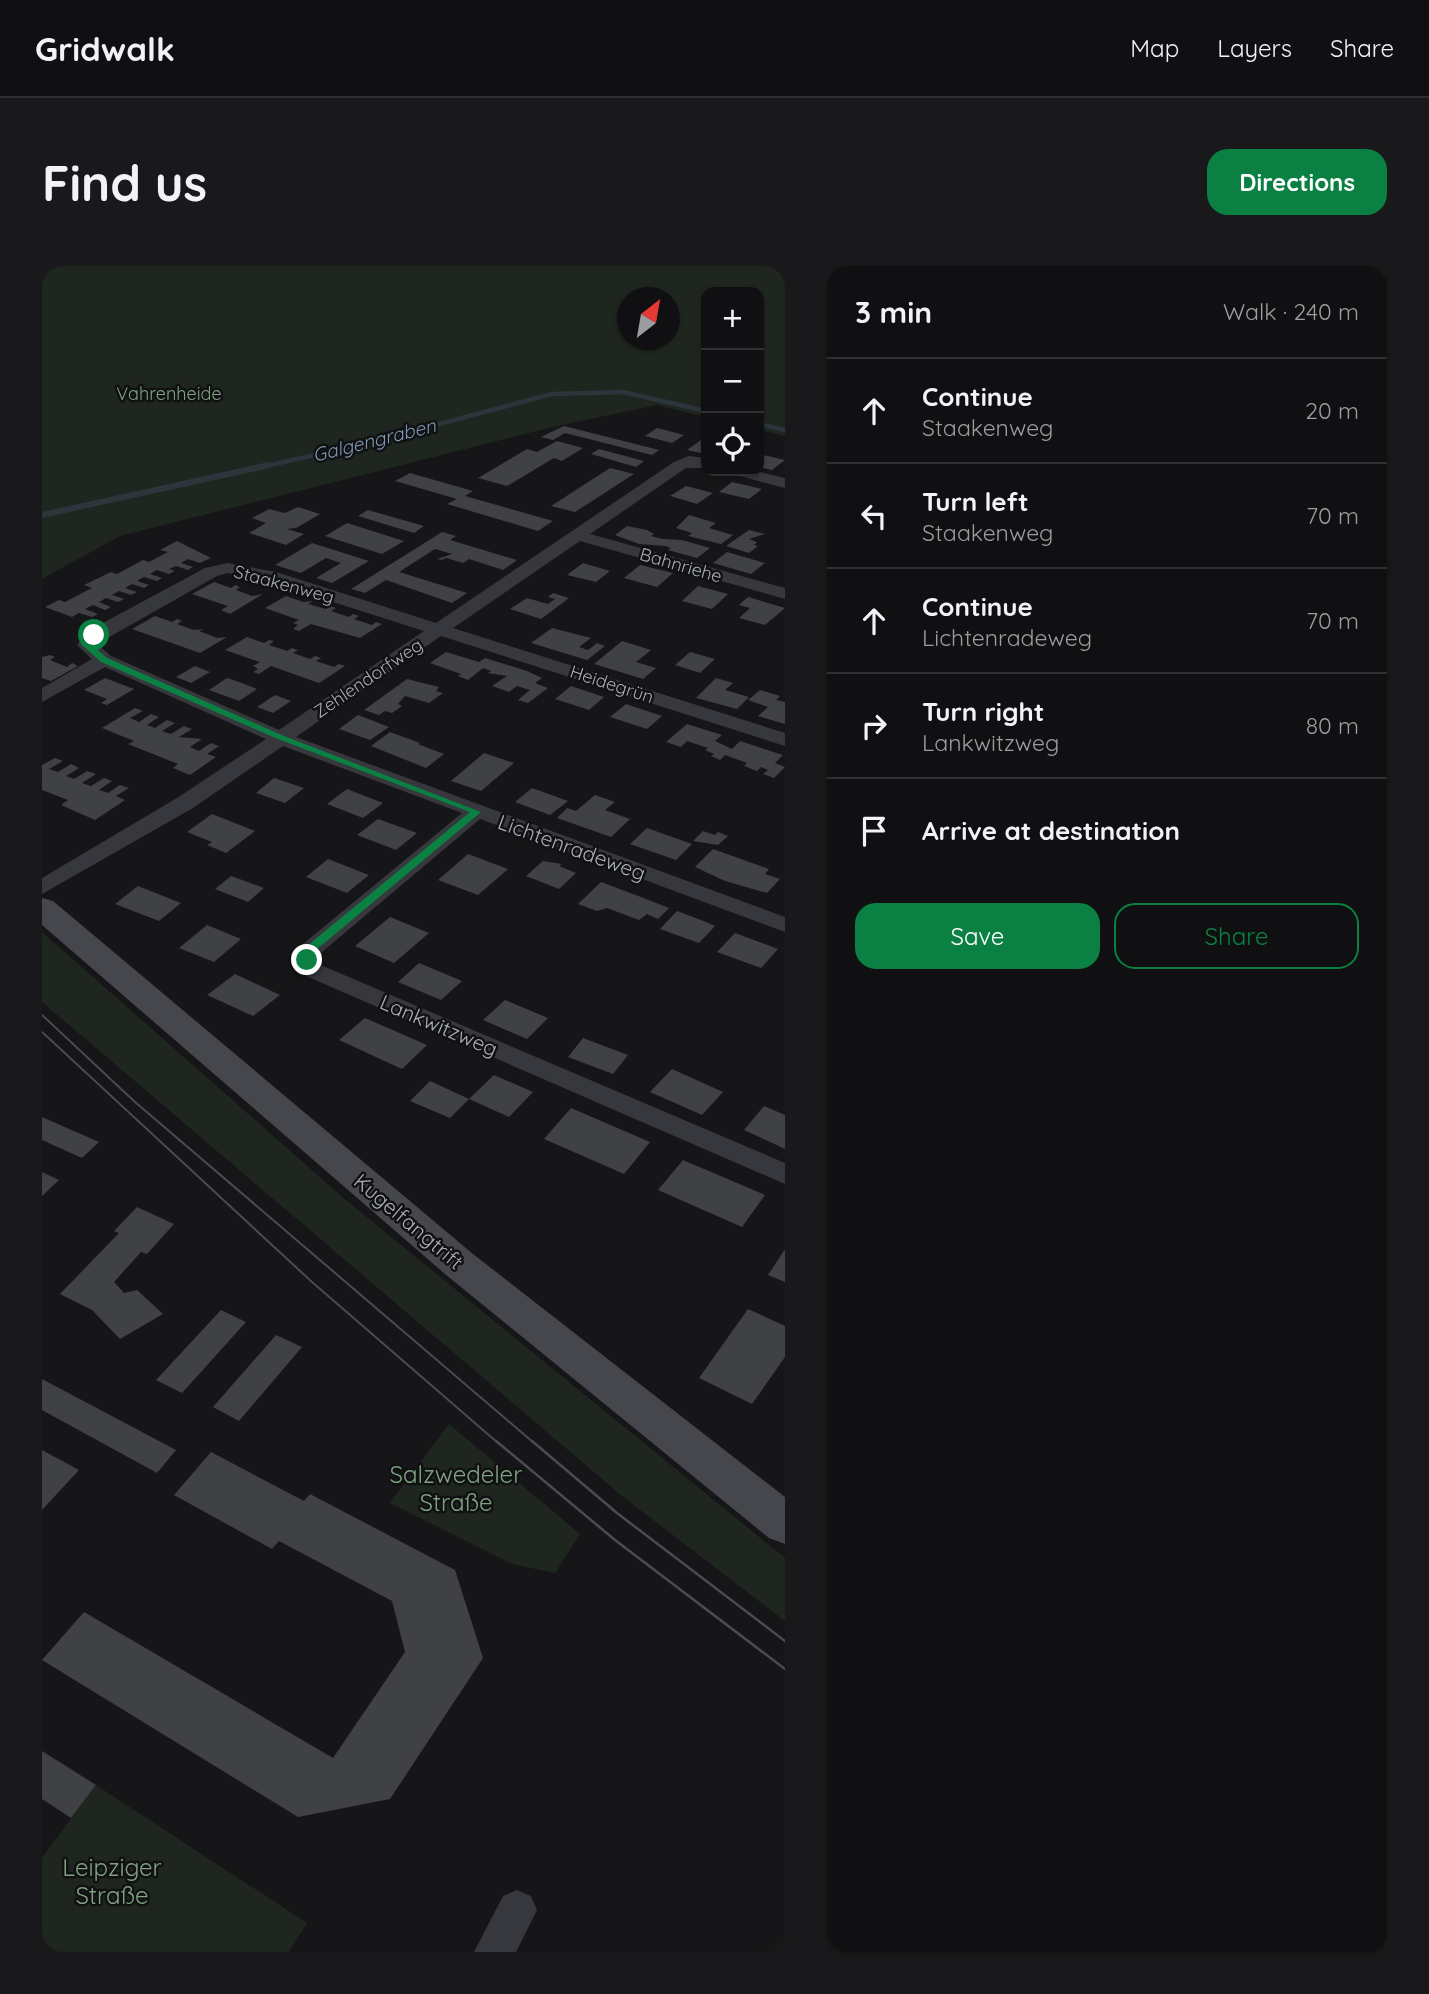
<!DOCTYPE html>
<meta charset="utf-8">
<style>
body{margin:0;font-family:Quicksand,sans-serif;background:#19191b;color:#f1f3f6}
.controls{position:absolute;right:21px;top:21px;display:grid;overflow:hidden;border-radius:14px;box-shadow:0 2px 5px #0004}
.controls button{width:63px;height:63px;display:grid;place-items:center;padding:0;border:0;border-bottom:2px solid #303032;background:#101012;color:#f1f3f6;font:35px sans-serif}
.compass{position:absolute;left:575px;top:21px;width:63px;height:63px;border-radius:50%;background:#101012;box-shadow:0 2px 5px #0004;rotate:31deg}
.stop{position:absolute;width:21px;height:21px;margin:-16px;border:5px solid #0b8043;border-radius:50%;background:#fff}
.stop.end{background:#0b8043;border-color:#fff;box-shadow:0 2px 7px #0008}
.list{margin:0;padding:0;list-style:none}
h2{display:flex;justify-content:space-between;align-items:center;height:91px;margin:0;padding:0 28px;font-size:30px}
h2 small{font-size:23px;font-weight:400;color:#9c9d9f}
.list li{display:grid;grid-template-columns:46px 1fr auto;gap:21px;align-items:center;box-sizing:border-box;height:105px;padding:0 28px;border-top:2px solid #303032}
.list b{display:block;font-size:26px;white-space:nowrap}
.list p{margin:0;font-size:23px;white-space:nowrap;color:#9c9d9f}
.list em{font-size:23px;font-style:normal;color:#9c9d9f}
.actions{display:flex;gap:14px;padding:21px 28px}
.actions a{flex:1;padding:16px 0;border:2px solid #0b8043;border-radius:21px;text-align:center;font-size:24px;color:#0b8043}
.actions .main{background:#0b8043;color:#fff}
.icon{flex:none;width:38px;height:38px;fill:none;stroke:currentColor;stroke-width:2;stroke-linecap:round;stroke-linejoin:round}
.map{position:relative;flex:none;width:743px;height:1686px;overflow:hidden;border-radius:21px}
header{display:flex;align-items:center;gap:42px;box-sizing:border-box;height:98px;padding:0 35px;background:#101012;border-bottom:2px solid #303032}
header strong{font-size:33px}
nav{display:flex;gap:38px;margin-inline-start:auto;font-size:24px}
.intro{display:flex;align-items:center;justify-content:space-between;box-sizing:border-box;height:168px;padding:0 42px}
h1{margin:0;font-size:49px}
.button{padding:18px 32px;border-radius:21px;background:#0b8043;color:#fff;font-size:24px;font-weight:700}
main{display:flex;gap:42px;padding:0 42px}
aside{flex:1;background:#101012;border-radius:21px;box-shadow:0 2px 5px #0004}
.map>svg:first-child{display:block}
.green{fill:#1e261f;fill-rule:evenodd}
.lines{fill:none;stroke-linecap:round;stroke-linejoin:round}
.stream-far1{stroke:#2c353c;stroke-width:4.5}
.stream{stroke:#2c353c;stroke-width:6}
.building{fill:#404145}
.street{fill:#37383d;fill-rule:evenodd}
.secondary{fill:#45474d;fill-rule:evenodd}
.tram-far1{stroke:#4a4c52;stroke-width:2}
.tram{stroke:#4a4c52;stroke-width:2.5}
.route{fill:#0b8043}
.labels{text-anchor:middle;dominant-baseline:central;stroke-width:5;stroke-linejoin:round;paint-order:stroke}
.far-park-label{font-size:18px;fill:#7fa381;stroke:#111113}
.far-street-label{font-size:18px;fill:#a8adb8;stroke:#111113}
.far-water-label{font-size:19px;font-style:italic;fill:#7f9bb3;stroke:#111113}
.street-label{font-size:21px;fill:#a8adb8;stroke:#111113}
.near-park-label{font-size:24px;fill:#7fa381;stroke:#111113}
</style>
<header>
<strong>Gridwalk</strong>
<nav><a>Map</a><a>Layers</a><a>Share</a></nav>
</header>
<div class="intro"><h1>Find us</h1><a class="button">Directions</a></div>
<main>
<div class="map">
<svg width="743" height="1686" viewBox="0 0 743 1686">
<rect width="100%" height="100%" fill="#161618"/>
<!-- green -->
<g class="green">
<path d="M0 0H743V170L717 164V26H664V151L615 139 515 160 78 270 0 313ZM586 32H628V74H586Z"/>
<polygon points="0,666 305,935 743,1292 743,1355 580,1230 0,736"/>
<polygon points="407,1158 538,1268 513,1307 470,1298 348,1237"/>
<polygon points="54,1519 265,1657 247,1686 0,1686 0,1592"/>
</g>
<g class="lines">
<!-- stream-far1 -->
<g class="stream-far1">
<polyline points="717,158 743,164"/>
<polyline points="219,201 318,179 510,128 581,126 664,145"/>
</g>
<!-- stream -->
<polyline class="stream" points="0,249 227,199"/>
</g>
<!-- building -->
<g class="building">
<polygon points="522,160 617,184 610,189 523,167 511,174 499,171"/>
<polygon points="615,162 642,169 630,177 603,170"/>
<polygon points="659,174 664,176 664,188 645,184"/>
<polygon points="515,175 541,182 520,195 512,192 465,220 436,212 485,183 495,186"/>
<polygon points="557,183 602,195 594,201 549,188"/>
<polygon points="717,188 743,194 730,204 717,201"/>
<polygon points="568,202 592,208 533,246 509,240"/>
<polygon points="368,207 431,225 423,230 511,255 496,265 405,238 415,233 353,215"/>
<polygon points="690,216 720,223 707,233 677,226"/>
<polygon points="644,220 671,227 655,238 628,230"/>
<polygon points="256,241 278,248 254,262 245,263 262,268 244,279 207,267 224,257 210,252 227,243 243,247"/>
<polygon points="326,244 382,260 372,267 316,250"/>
<polygon points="647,249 674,257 667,262 691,269 679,278 646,270 650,267 634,262"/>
<polygon points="305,257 362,275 340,288 283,270"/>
<polygon points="585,260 605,264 612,268 609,270 621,273 640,274 668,282 655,292 626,284 629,282 623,280 597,278 573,269"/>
<polygon points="707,264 723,268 707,273 715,276 712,279 716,280 707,287 684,280"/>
<polygon points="400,266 414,270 408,274 475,294 461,304 427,293 421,297 404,292 400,294 395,293 410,288 393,283 357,306 425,327 410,337 344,314 323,327 309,323"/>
<polygon points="135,275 169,292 158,297 146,293 139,297 151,301 146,304 134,300 127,303 133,305 127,308 115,304 108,308 120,312 115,315 102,311 95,315 107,319 102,322 90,318 83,322 95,326 89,329 77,325 70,329 82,333 76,336 64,332 57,336 69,341 63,344 51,339 43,343 56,348 50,351 37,347 30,351 3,341 17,334 23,336 50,322 42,319 69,306 75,308 101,294 107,296 126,286 118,284"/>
<polygon points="270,277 327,295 290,317 274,312 299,297 284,292 259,307 233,299"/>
<polygon points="685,286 723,297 709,308 671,297"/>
<polygon points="541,297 568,305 554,316 525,309"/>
<polygon points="598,299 631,307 615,321 582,312"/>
<polygon points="172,316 189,322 193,319 198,321 194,324 210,330 221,328 188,348 179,344 186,340 150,328"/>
<polygon points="656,320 686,328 670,343 640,335"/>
<polygon points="511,327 527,332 499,353 468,343 485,332 506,338 513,333 506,331"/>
<polygon points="244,330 261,336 271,335 266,338 284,343 288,340 294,342 289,345 307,351 311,348 317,350 312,353 330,359 334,356 340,358 318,372 269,358 257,365 251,363 256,359 251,357 257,354 223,342"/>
<polygon points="706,331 743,342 723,359 697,352 708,342 697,339"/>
<polygon points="113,350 130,356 135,353 140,355 135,358 152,364 162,363 157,365 175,372 185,371 158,387 90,363"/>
<polygon points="510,362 549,372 537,381 546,384 555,377 563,380 545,394 489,377"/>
<polygon points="205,371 222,377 227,374 232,375 227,379 245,385 250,382 256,384 251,387 268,393 273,390 279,392 274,395 292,401 297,398 303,400 277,417 229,400 217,408 211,406 216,403 211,400 218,396 183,384"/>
<polygon points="580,375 609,384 594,396 614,402 601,413 552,398"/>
<polygon points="404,386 437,396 443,392 485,405 500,412 493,417 506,422 486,437 476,434 488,424 475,420 467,426 450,420 465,410 446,407 449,405 441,402 426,414 416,410 419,408 388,397"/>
<polygon points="648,386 673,393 658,407 633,399"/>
<polygon points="8,389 13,391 8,394 25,401 30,397 36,400 9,415 0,412 0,391"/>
<polygon points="153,400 168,406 149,417 134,411"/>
<polygon points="63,412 92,423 65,439 59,437 65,433 42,424"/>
<polygon points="185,412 200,417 215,423 197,435 167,424"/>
<polygon points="674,412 691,417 683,424 707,431 695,443 654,432"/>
<polygon points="365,413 397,421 394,425 401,427 387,437 363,430 356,438 360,440 350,447 343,445 337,449 322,444"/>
<polygon points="529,420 562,431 547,444 513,433"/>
<polygon points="718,424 738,430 734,434 743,436 743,458 716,450 726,441 706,434"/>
<polygon points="233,429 249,435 231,447 215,441"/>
<polygon points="584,438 620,450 605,463 568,451"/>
<polygon points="93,442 101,445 88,452 97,456 109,448 117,451 105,459 113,462 125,454 133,457 120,465 129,468 142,460 150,463 137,471 160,473 148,481 157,485 169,477 177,480 165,488 174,491 148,509 131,502 136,498 86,478 92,475 60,462"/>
<polygon points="316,449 347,461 328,474 297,463"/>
<polygon points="645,458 680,469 673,475 690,483 698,475 741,489 733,497 743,501 732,512 721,508 726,504 719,501 715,505 702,500 705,497 683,489 678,494 669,490 672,488 663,484 666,482 645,475 639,481 624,476"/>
<polygon points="348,466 378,477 376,478 402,488 384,502 329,480"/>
<polygon points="442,487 472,497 439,525 409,515"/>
<polygon points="13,492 21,495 7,503 16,506 29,498 37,502 24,510 32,513 45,505 54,508 40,517 49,520 62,512 70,515 57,524 66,527 78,519 87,522 74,530 83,534 53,554 19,539 26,534 0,524 0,499"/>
<polygon points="232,512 262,522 243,537 214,527"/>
<polygon points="490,522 526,535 508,549 473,536"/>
<polygon points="305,523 341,537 321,552 285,538"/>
<polygon points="553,529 573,536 563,544 588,553 569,571 515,552 525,542 534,545"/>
<polygon points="170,548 213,565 184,587 165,579 170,576 145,566"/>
<polygon points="336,553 375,567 354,584 315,569"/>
<polygon points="605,562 650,578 634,594 588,578"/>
<polygon points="661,565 673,569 676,566 686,570 676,579 651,575"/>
<polygon points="671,583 727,603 723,608 738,613 725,627 683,615 653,601"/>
<polygon points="426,588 466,603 436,629 396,614"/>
<polygon points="286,593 327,609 305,627 264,611"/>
<polygon points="501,595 520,598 517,600 534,607 517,623 484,610"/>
<polygon points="189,610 222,622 206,636 173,623"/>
<polygon points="559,616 599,631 627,642 616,653 605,648 597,654 565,642 555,645 536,638"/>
<polygon points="96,620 139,637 117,655 73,638"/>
<polygon points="635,645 664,656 673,660 657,677 618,663"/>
<polygon points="348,651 387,667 352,697 313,680"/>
<polygon points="165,659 199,673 172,696 137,682"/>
<polygon points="693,667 736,683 719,702 675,686"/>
<polygon points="377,697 420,715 399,734 356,716"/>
<polygon points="193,708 238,729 211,750 165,729"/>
<polygon points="463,734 506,752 485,773 441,754"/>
<polygon points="323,752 385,779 360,803 297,774"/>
<polygon points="541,772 586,789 571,808 526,791"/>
<polygon points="630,803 681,826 660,849 608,826"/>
<polygon points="452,809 491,826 467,851 427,833"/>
<polygon points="388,815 427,833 408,852 368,835"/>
<polygon points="722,840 743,849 743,883 702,864"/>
<polygon points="529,842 608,876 582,908 502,873"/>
<polygon points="0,851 57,876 40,892 0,874"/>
<polygon points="641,894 723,929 700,961 616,924"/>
<polygon points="0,906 17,914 0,930"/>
<polygon points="95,941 132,958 105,988 99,986 72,1016 82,1027 95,1024 121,1048 78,1073 50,1044 18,1028 77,967 72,965"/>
<polygon points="743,983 743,1016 726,1009"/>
<polygon points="706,1043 743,1060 743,1091 710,1138 657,1112"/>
<polygon points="179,1044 204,1056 140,1127 114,1114"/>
<polygon points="234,1069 260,1081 197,1155 171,1141"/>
<polygon points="0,1113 134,1184 115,1207 0,1144"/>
<polygon points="0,1184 37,1204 0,1244"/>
<polygon points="169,1186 262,1235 268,1228 413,1304 441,1392 348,1533 256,1551 0,1394 42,1346 291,1492 363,1386 350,1335 237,1275 230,1283 132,1229"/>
<polygon points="0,1485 54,1519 29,1552 0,1533"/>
</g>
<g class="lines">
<!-- street -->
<g class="street">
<path d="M647 190 664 192V202H644L548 268 743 322V333L538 275 411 362 743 467V480L399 370 254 471 743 651V666L438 553 280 686 277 694 281 700 743 897V918L264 710 253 694 261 678 420 547 241 480 151 542 0 628V612L135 532 224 473 63 401 0 436V422L50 393 35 379 46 365 163 302 186 297 234 306 394 357 632 196ZM186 307 225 315 382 365 237 464 69 390 55 378 175 310Z"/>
<polygon points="688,205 714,205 743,212 743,222 690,208"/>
<polygon points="475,1624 489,1630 495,1644 474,1686 432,1686 461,1630"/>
</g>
<!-- secondary -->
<polygon class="secondary" points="0,632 11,635 431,988 743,1231 743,1278 727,1272 403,1008 0,659"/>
<!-- tram-far1 -->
<g class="tram-far1">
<polyline points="0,749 93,836 492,1177"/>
<polyline points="0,766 270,1016 456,1177"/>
</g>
<!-- tram -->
<g class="tram">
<polyline points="454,1175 573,1274 743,1403"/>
<polyline points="490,1175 575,1247 743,1375"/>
</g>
</g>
<!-- route -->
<polygon class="route" points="50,367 57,369 49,378 65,392 242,470 439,546 274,684 269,696 261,696 265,680 428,546 236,473 59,396 40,379"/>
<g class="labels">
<!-- far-park labels -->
<g class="far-park-label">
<text x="127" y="127">Vahrenheide</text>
</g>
<!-- far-street labels -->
<g class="far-street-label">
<text transform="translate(639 299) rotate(16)">Bahnriehe</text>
<text transform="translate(242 318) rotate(15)">Staakenweg</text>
<text transform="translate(326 412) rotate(-34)">Zehlendorfweg</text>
<text transform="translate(570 418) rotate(18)">Heidegrün</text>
</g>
<!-- far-water labels -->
<g class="far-water-label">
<text transform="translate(332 174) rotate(-14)">Galgengraben</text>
</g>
<!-- street labels -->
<g class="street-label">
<text transform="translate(530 581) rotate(20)">Lichtenradeweg</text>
<text transform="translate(397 759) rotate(23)">Lankwitzweg</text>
<text transform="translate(367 955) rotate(40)">Kugelfangtrift</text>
</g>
<!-- near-park labels -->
<g class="near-park-label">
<text x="414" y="1208">Salzwedeler<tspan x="414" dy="28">Straße</tspan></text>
<text x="70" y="1601">Leipziger<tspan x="70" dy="28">Straße</tspan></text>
</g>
</g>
</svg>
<div class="controls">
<button>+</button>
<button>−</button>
<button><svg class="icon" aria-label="locate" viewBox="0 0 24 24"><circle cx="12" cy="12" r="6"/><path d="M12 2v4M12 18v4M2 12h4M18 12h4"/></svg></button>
</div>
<svg class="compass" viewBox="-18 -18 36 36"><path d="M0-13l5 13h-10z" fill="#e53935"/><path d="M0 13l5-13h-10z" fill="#9c9d9f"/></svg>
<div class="stop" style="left:52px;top:369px"></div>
<div class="stop end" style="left:265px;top:694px"></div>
</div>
<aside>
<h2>3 min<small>Walk · 240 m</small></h2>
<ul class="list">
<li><svg class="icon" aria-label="ahead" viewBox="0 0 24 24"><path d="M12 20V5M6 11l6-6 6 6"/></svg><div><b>Continue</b><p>Staakenweg</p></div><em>20 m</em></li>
<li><svg class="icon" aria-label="left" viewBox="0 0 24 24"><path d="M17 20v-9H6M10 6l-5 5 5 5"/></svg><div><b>Turn left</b><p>Staakenweg</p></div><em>70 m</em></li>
<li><svg class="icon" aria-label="ahead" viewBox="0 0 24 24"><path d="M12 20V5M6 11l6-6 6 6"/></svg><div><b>Continue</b><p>Lichtenradeweg</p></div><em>70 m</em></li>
<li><svg class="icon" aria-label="right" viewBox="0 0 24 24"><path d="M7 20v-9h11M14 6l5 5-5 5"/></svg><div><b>Turn right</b><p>Lankwitzweg</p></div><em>80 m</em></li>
<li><svg class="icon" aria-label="arrive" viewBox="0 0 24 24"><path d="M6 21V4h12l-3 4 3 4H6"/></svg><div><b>Arrive at destination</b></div></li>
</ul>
<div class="actions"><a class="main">Save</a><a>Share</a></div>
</aside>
</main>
